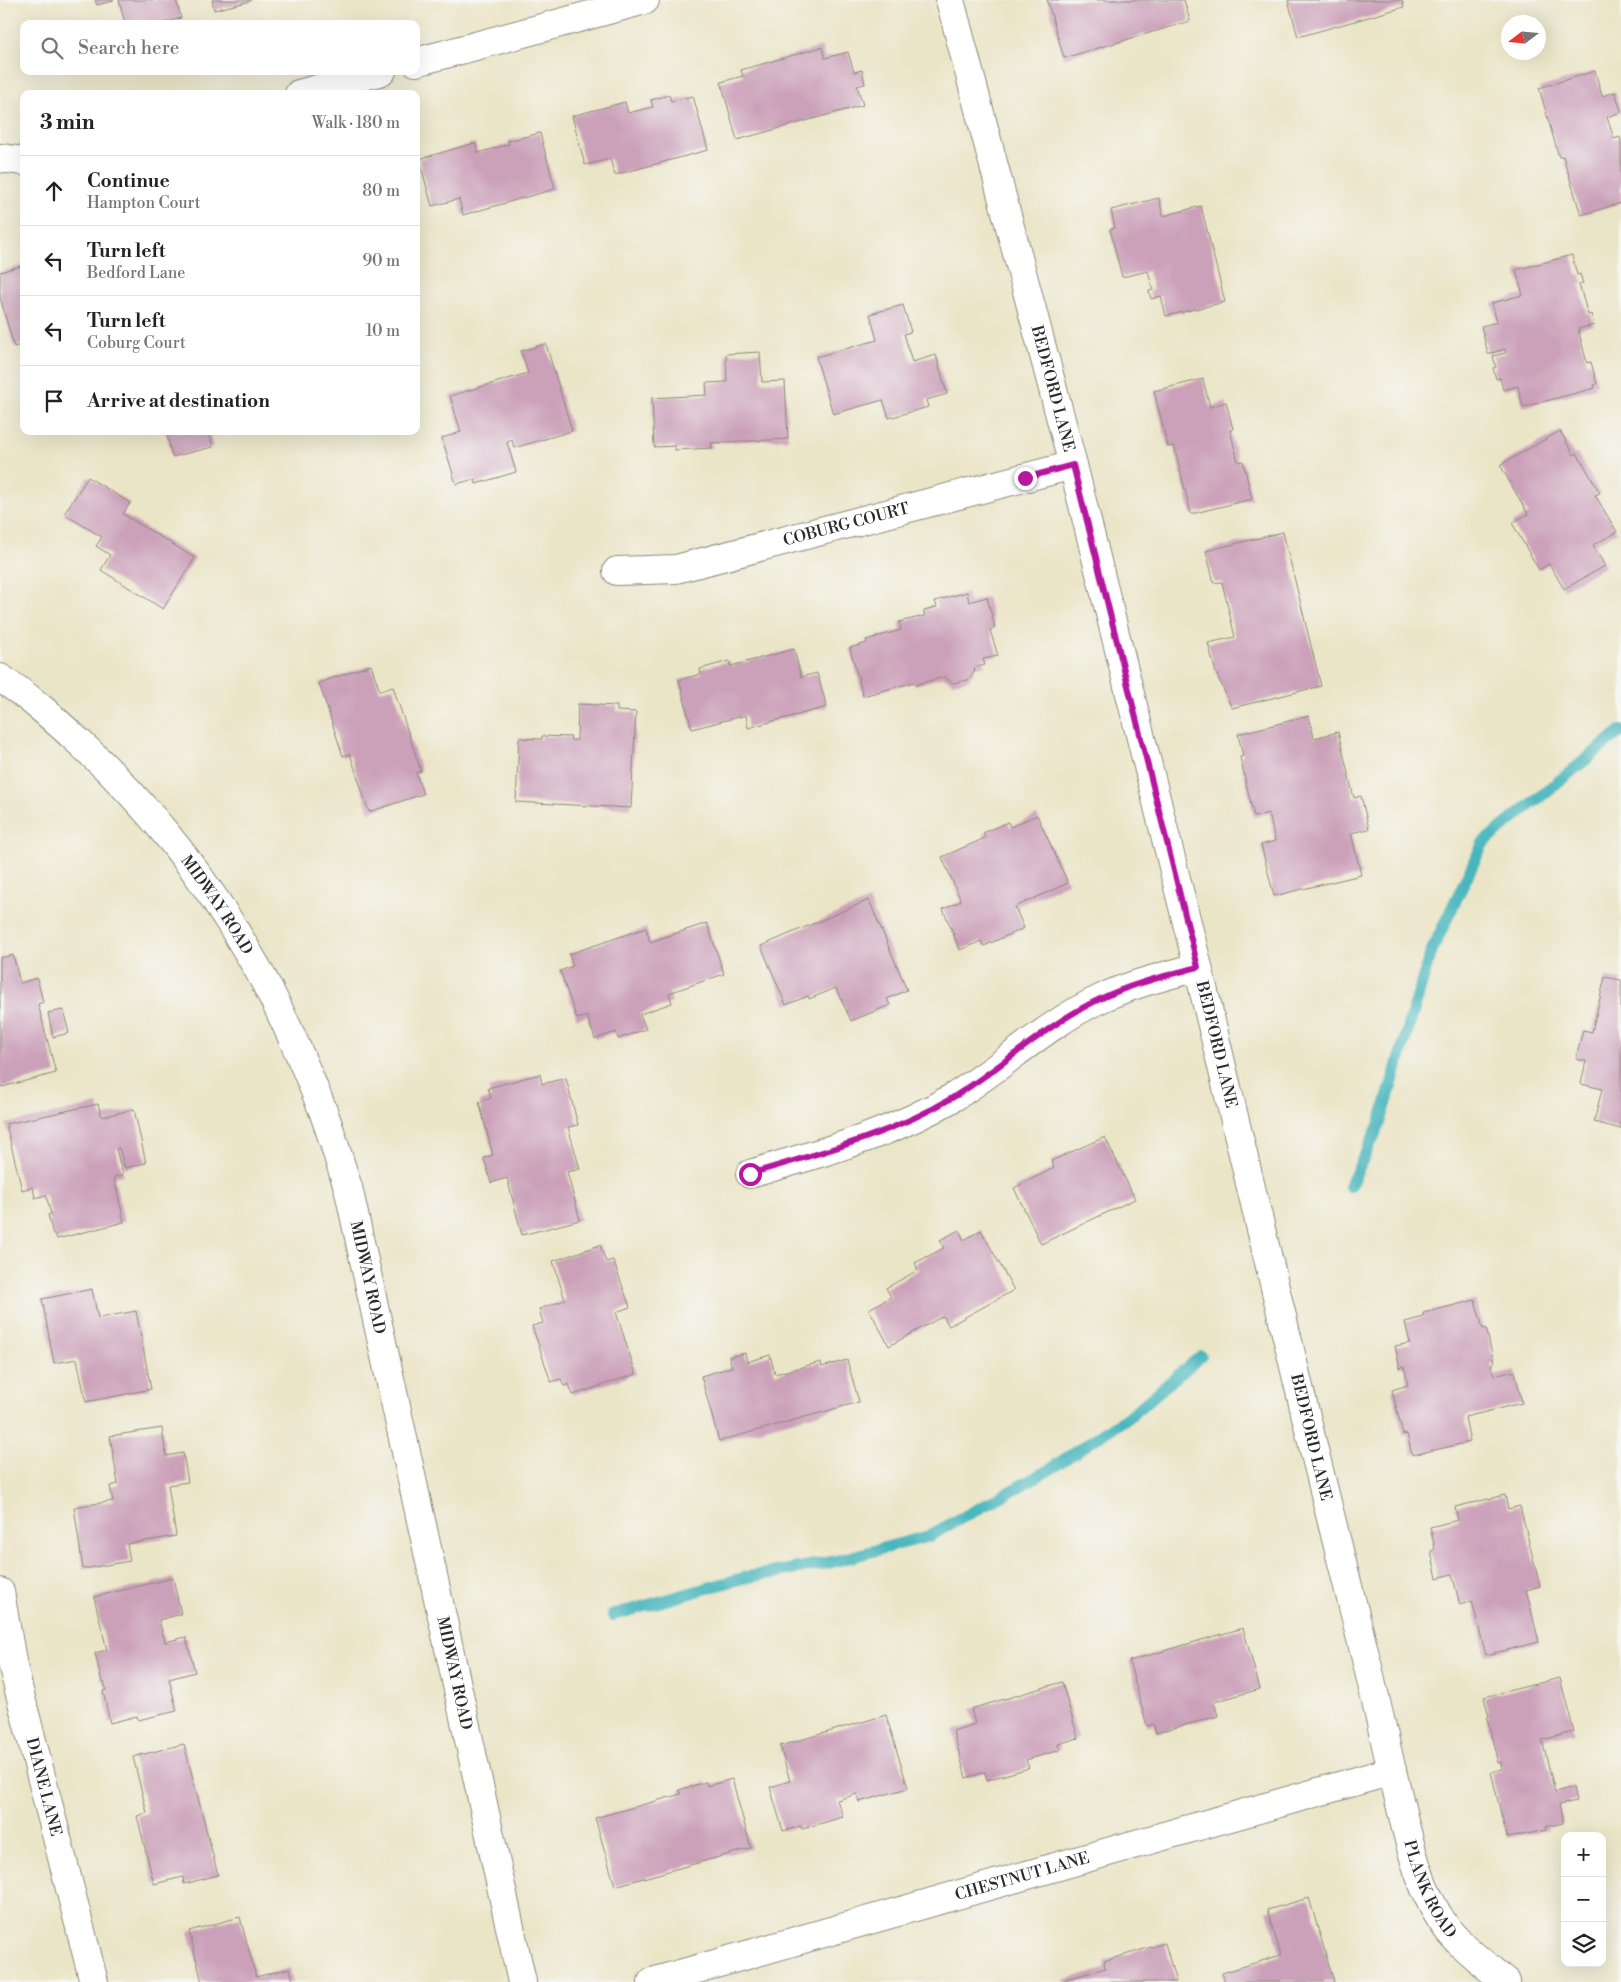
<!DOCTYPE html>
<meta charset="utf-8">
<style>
body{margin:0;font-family:"Libre Bodoni",serif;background:#f6f6f6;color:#222}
.controls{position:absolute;right:15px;bottom:15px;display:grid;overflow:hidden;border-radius:10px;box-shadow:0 5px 20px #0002}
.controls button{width:45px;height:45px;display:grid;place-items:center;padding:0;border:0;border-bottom:1px solid #e0e0e0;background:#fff;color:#222;font:25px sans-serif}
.compass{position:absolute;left:1501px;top:15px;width:45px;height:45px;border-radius:50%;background:#fff;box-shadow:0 5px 20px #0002;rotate:254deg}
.stop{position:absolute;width:15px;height:15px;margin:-11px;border:4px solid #b5179e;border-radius:50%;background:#fff}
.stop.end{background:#b5179e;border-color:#fff;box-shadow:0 1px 5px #0008}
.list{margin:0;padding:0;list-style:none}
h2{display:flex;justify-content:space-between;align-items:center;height:65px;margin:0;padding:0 20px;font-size:21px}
h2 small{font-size:16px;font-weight:400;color:#767676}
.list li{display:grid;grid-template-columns:32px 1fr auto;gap:15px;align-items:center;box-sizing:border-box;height:70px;padding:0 20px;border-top:1px solid #e0e0e0}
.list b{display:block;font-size:19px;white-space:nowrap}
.list p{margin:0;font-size:16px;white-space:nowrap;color:#767676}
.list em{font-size:16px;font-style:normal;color:#767676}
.icon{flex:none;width:28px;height:28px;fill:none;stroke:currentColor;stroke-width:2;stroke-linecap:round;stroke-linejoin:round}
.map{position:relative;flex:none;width:1621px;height:1982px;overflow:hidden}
.search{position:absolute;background:#fff;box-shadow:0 5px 20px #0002;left:20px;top:20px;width:400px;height:55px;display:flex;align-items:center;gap:12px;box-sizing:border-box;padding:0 18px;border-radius:10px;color:#767676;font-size:19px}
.panel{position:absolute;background:#fff;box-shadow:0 5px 20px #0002;left:20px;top:90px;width:400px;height:345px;border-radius:10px}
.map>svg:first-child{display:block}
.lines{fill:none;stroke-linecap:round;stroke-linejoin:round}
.stream{stroke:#46b6bd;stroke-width:12}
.building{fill:#cba0b9}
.street-casing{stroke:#8b887a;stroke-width:30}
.secondary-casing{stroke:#8b887a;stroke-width:30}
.street{stroke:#fff;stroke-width:28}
.secondary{stroke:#fff;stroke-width:28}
.route{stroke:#b5179e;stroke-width:6}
.labels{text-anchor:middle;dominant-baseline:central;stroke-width:4;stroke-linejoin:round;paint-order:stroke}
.street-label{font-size:16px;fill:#2b2b2b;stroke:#f6f6f2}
</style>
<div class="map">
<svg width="1621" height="1982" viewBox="0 0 1621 1982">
<rect width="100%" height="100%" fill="#f6f6f2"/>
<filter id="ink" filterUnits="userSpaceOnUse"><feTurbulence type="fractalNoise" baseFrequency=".02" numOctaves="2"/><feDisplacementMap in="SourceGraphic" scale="10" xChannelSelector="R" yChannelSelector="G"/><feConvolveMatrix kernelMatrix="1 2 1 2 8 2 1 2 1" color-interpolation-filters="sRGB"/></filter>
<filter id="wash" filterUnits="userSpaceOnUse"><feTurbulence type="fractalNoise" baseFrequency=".0096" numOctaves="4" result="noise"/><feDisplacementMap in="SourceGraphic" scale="20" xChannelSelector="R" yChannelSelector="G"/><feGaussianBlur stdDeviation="1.12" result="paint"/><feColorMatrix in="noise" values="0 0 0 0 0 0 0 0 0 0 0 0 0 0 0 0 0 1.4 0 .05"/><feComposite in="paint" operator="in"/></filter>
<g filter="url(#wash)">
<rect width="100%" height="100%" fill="#ebe5c8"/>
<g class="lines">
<!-- stream -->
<g class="stream">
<polyline points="1350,1186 1380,1123 1431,952 1483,843 1621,731"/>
<polyline points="613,1615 743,1578 832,1562 929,1536 1047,1471 1131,1415 1201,1356"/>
</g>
</g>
<g id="blocks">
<!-- building -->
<g class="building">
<polygon points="95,0 113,0 113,1 97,5"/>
<polygon points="119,0 176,0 181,18 160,24 125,24"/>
<polygon points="212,0 251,0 251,1 214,10"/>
<polygon points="1047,0 1184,0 1190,21 1064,58"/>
<polygon points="1288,0 1402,0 1404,7 1298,37"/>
<polygon points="822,47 825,58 848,52 854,72 862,70 865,84 857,86 863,105 737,140 721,82 743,76 741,70"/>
<polygon points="1595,71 1602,96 1615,92 1621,110 1621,112 1607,117 1614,139 1620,137 1621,141 1621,203 1581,215 1563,156 1559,157 1539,88"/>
<polygon points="669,95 671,101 693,96 708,150 615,175 610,159 585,165 572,116 625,102 628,113 653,107 651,100"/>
<polygon points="540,133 555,189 463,215 459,199 432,206 419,159 475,143 478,153 509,144 508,141"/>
<polygon points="1159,198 1163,216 1201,206 1225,302 1166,316 1161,296 1151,299 1149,291 1153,290 1148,271 1122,277 1110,229 1115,228 1111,210"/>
<polygon points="1572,255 1577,275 1580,274 1583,283 1579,284 1588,315 1591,314 1594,325 1578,329 1587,363 1591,362 1597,384 1594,385 1595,388 1523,407 1518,386 1503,390 1500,378 1496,379 1493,368 1496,367 1493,356 1506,353 1505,349 1488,354 1481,326 1497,322 1492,303 1523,295 1516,270"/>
<polygon points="24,265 24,344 14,347 0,297 0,272"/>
<polygon points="903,305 911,332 904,334 912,362 936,355 947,394 926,400 928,407 889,418 883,400 833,414 816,357 877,340 870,314"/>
<polygon points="546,344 572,431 514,448 512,440 507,442 516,472 476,484 475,479 456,484 442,438 461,432 450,396 528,373 521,351"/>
<polygon points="760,352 762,382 785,381 788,439 711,443 712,448 675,450 675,446 654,447 652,398 707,395 706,383 727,382 726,354"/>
<polygon points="1203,379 1210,407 1226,402 1233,429 1230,430 1238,462 1243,461 1252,499 1191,514 1174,446 1168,447 1154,391"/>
<polygon points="166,431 209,431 213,447 172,457"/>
<polygon points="1560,431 1574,455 1577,453 1600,493 1595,495 1617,532 1593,545 1605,566 1564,589 1549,564 1539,570 1512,523 1528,514 1500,465"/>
<polygon points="88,477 130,503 123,514 195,558 163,609 101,570 110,555 96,546 102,537 64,514"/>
<polygon points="1283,532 1321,686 1232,708 1216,673 1208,643 1235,637 1222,582 1214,583 1206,551"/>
<polygon points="967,592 969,602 987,597 995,628 990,630 998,656 983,659 985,665 974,668 975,671 968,680 953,683 944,677 915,685 914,682 863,696 850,648 867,643 866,640 901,630 899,622 924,616 924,611 937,607 935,601"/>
<polygon points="794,649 801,677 817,673 827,707 748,728 746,715 692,729 679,680 701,674 700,669 729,661 731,666"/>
<polygon points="371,665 380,691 393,687 421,771 416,773 423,794 369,812 350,754 343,756 319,683"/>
<polygon points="578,704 617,706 617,711 636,712 631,808 516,802 519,738 542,739 542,736 571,737 570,740 577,740"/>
<polygon points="1309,716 1314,738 1338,732 1354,798 1361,796 1369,829 1351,833 1361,875 1274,896 1261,845 1275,841 1269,813 1254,817 1240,757 1243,756 1238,734"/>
<polygon points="1037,815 1068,883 1015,907 1024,928 984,946 981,941 960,950 943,909 961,901 942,857 985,838 983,833 1008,822 1010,827"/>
<polygon points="869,900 907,990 887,999 890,1005 851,1021 836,988 809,999 808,996 786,1005 761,946"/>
<polygon points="707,923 724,974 669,993 672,1003 640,1014 646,1029 618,1039 616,1032 595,1039 587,1016 577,1019 560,971 573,966 569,954 646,928 650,942"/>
<polygon points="13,955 20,983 37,978 43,1002 38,1004 56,1073 2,1087 0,1081 0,958"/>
<polygon points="1605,977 1621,980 1621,1129 1594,1122 1602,1089 1581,1084 1586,1061 1576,1059 1583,1030 1592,1032"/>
<polygon points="63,1010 69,1033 53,1037 48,1013"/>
<polygon points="540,1074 542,1084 566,1078 578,1125 568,1127 580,1169 567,1172 580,1220 522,1235 507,1178 491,1183 484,1158 493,1155 479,1102 491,1098 488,1088"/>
<polygon points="98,1104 102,1117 134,1109 146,1163 125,1168 119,1148 116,1149 123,1175 114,1177 124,1222 57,1239 55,1234 53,1234 48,1215 51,1214 46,1195 35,1198 33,1187 22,1190 6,1124"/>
<polygon points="1105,1137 1135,1199 1041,1244 1014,1188 1054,1168 1051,1161"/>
<polygon points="959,1230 964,1240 981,1230 1014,1290 949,1326 943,1316 889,1346 869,1309 891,1297 886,1288 918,1270 915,1263 944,1248 940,1240"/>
<polygon points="600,1245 606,1262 613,1260 630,1307 616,1312 636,1374 573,1395 569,1384 564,1386 561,1379 551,1382 532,1326 543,1323 539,1309 565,1300 553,1261"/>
<polygon points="92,1289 98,1318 136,1311 151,1389 86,1402 77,1359 54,1363 42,1299"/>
<polygon points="1475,1300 1483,1329 1486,1328 1494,1363 1491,1364 1494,1376 1515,1371 1522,1403 1465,1417 1470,1442 1412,1455 1407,1434 1403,1435 1392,1390 1408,1385 1404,1366 1400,1368 1395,1346 1410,1343 1405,1322 1424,1317 1423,1313"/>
<polygon points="745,1353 747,1362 770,1355 775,1374 821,1362 822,1367 847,1360 859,1402 719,1441 701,1376 732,1367 729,1357"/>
<polygon points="162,1428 166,1456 183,1453 188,1482 168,1485 176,1536 127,1544 130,1561 83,1569 74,1507 113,1501 110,1486 118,1484 110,1436"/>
<polygon points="1505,1495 1508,1509 1520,1506 1540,1586 1526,1590 1539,1642 1486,1655 1472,1601 1460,1605 1452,1574 1437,1578 1431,1551 1435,1549 1430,1527 1458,1520 1455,1507"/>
<polygon points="173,1578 181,1614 159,1620 165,1642 186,1637 195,1672 169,1679 177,1711 138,1720 137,1716 110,1723 103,1691 106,1690 104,1682 102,1682 95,1653 107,1650 94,1597"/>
<polygon points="1243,1628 1260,1689 1214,1702 1218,1716 1156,1733 1153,1724 1147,1726 1129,1661"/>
<polygon points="1560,1678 1574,1732 1542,1740 1555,1792 1573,1787 1576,1801 1559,1805 1563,1823 1546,1827 1547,1830 1507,1838 1491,1772 1502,1769 1501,1762 1498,1763 1487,1718 1489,1717 1484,1697"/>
<polygon points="1062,1682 1078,1738 1058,1744 1060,1750 1026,1760 1029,1768 987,1780 985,1772 966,1778 953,1731 975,1724 971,1709"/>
<polygon points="886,1715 908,1788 859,1802 857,1794 837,1800 843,1817 802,1829 801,1826 783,1831 770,1787 790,1781 780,1746"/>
<polygon points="184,1744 218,1875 184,1884 183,1877 154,1884 137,1816 147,1813 133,1757"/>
<polygon points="732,1779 751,1848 615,1886 595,1818 681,1794 679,1790 706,1782 707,1786"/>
<polygon points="1309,1898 1334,1982 1225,1982 1222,1973 1281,1955 1267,1910"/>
<polygon points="240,1917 256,1977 290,1968 293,1982 202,1982 189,1931"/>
<polygon points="1165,1943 1176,1982 1064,1982 1064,1980 1105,1968 1104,1961"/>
</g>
</g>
</g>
<g filter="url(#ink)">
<use href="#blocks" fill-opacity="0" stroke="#8b887a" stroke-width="1"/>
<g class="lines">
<defs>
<g id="street">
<path id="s1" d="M950 0 1073 465 1198 967 1316 1458 1368 1667 1392 1771"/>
<polyline points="416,62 645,0"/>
<polyline points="299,94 382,71"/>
<polyline points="0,158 24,161"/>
<path id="s2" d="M617 571 676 569 1073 465"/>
<path d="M750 1174C819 1153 890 1135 952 1098 1003 1067 1046 1024 1100 999 1131 984 1165 976 1198 967"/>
<path id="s3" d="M0 1592 13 1667 94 1982"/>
</g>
<g id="secondary">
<path id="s4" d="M0 678C29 696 54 719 79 742 146 803 204 876 249 954 277 1000 299 1051 319 1101 331 1129 338 1159 348 1187L522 1982"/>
<path id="s5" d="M652 1982 1392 1771C1406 1824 1415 1888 1449 1931 1462 1948 1489 1968 1506 1982"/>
</g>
</defs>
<!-- street casing -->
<use href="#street" class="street-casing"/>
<!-- secondary casing -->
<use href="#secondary" class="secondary-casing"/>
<!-- street -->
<use href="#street" class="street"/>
<!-- secondary -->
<use href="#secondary" class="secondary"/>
</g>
</g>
<g class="lines" filter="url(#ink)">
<!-- route -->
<path class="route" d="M750 1174C819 1153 890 1135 952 1098 1003 1067 1046 1024 1100 999 1131 984 1165 976 1198 967L1073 465 1025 478"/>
</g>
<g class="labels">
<!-- street labels -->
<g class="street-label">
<text stroke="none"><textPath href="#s1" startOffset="402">BEDFORD LANE</textPath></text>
<text stroke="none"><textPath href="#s2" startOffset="235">COBURG COURT</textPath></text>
<text stroke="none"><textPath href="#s4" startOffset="316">MIDWAY ROAD</textPath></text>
<text stroke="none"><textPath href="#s1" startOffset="1078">BEDFORD LANE</textPath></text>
<text stroke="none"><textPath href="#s4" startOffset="721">MIDWAY ROAD</textPath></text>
<text stroke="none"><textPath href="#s1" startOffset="1482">BEDFORD LANE</textPath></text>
<text stroke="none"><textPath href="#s4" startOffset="1126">MIDWAY ROAD</textPath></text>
<text stroke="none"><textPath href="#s3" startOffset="200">DIANE LANE</textPath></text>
<text stroke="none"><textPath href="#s5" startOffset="385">CHESTNUT LANE</textPath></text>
<text stroke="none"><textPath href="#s5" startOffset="894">PLANK ROAD</textPath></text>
</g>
</g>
</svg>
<div class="controls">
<button>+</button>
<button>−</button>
<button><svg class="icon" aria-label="layers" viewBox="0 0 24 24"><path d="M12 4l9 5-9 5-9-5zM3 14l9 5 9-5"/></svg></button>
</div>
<svg class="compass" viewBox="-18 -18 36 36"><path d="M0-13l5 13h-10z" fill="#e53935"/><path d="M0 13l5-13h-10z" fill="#767676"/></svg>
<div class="stop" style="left:750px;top:1174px"></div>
<div class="stop end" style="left:1025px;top:478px"></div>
<div class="search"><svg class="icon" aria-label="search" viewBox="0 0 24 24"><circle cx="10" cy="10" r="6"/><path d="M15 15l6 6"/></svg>Search here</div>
<section class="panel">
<h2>3 min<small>Walk · 180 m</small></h2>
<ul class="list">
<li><svg class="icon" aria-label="ahead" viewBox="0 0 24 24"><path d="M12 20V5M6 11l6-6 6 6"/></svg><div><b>Continue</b><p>Hampton Court</p></div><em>80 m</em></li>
<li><svg class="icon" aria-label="left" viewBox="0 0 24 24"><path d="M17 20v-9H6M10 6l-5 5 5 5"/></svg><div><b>Turn left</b><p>Bedford Lane</p></div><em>90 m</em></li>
<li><svg class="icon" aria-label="left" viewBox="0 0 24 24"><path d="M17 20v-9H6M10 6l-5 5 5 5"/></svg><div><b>Turn left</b><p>Coburg Court</p></div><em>10 m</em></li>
<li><svg class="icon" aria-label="arrive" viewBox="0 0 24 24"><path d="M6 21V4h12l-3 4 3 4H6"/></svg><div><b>Arrive at destination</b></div></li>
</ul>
</section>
</div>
